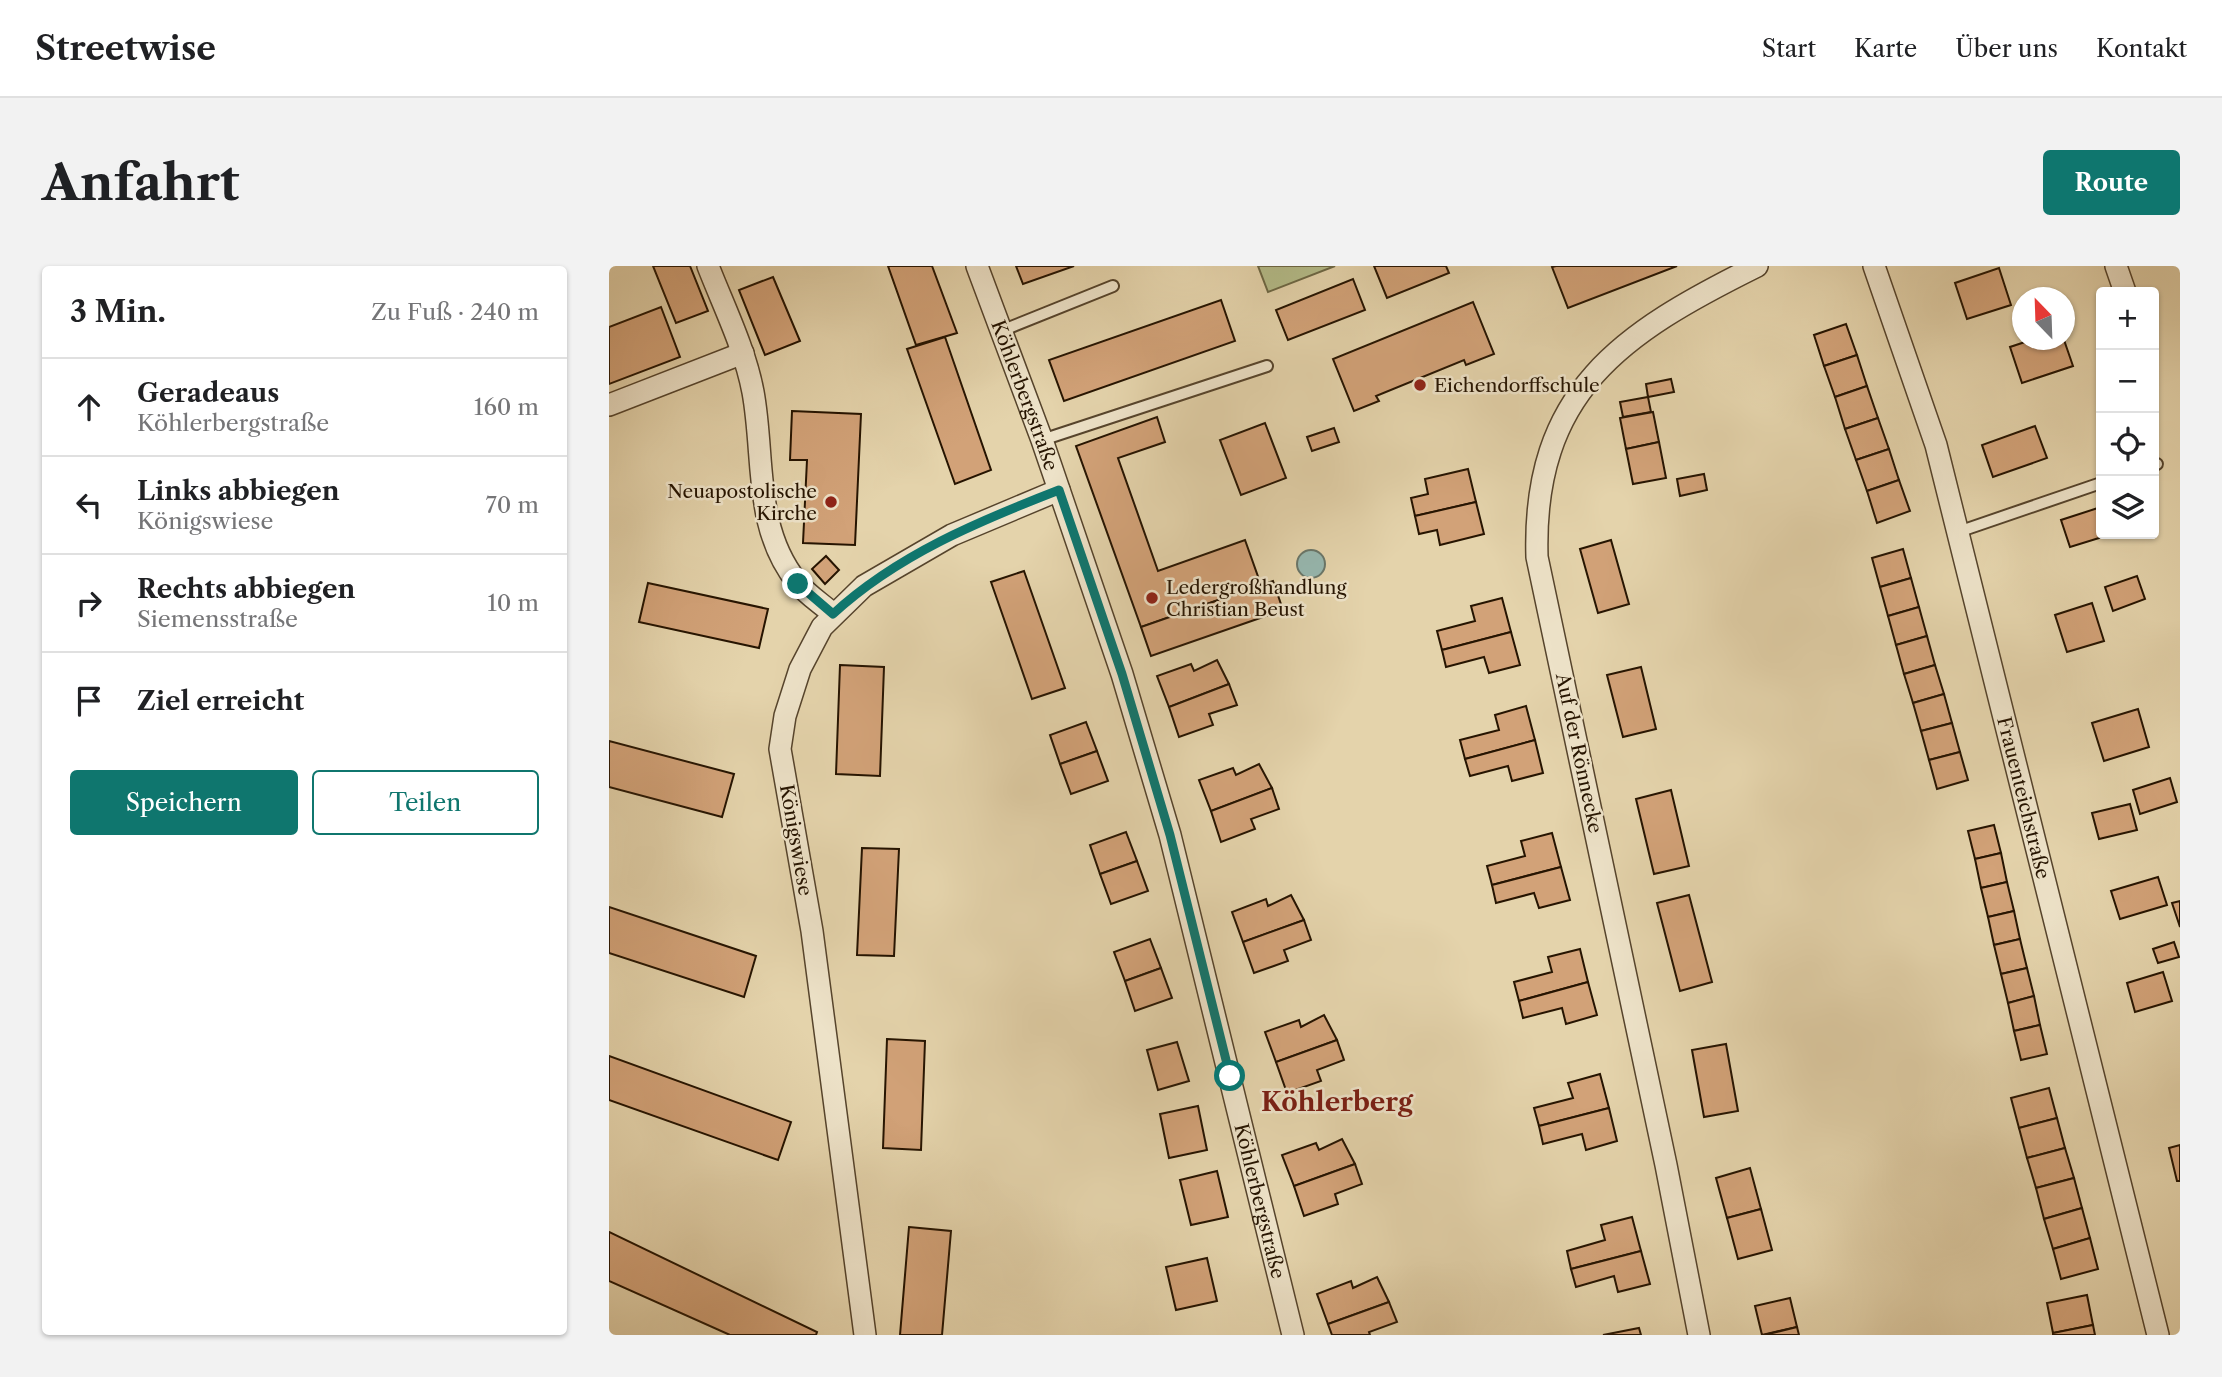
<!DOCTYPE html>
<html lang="de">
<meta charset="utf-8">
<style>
body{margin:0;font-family:"Libre Caslon Text",serif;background:#f2f2f2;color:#202124}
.controls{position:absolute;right:21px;top:21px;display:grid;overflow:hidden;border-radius:7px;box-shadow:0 2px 5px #0004}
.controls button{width:63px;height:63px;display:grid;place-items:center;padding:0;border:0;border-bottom:2px solid #e0e0e0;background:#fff;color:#202124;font:35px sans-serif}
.compass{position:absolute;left:1403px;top:21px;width:63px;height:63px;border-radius:50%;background:#fff;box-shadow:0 2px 5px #0004;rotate:337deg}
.stop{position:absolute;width:21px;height:21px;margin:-16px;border:5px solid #0f766e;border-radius:50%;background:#fff}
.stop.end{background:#0f766e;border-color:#fff;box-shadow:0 2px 7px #0008}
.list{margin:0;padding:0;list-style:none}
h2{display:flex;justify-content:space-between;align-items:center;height:91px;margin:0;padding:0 28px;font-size:30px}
h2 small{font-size:23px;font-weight:400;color:#757577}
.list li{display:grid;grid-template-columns:46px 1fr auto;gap:21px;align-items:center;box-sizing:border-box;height:98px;padding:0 28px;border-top:2px solid #e0e0e0}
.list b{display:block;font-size:26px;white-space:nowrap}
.list p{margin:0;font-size:23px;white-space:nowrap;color:#757577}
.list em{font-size:23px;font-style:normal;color:#757577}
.actions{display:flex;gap:14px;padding:21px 28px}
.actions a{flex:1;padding:16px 0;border:2px solid #0f766e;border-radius:7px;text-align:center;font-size:24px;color:#0f766e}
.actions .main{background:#0f766e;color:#fff}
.icon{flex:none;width:38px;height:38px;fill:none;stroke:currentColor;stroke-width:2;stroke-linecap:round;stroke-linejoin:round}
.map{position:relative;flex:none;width:1571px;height:1069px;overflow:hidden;border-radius:7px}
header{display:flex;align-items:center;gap:42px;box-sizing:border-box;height:98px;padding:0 35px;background:#fff;border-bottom:2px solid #e0e0e0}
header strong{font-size:33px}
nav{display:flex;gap:38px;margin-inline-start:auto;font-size:24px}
.intro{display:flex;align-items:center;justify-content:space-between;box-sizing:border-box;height:168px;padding:0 42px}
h1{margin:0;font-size:49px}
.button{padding:18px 32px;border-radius:7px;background:#0f766e;color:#fff;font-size:24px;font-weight:700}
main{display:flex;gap:42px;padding:0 42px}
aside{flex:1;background:#fff;border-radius:7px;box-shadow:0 2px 5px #0004}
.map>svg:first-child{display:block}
.green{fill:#b4bc89;stroke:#6d6845;stroke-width:2}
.water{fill:#96b7af;stroke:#697669;stroke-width:2}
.building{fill:#d2a278;stroke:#261401;stroke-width:2}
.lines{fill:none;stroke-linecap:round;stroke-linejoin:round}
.lane-casing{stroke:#56442c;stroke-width:14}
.street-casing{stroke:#56442c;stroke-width:24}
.lane{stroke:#ede2c8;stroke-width:10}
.street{stroke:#ede2c8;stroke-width:21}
.route{stroke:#0f766e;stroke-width:9}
.poi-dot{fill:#8f2418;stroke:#ede2c8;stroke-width:2.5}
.labels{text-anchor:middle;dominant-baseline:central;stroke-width:5;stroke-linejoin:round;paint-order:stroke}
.poi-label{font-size:19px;fill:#261401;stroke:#ede2c8;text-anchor:start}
.street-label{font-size:19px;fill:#261401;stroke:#ede2c8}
.district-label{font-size:26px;font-weight:bold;fill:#7a1f14;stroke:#ede2c8}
</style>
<header>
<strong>Streetwise</strong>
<nav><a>Start</a><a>Karte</a><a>Über uns</a><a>Kontakt</a></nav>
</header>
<div class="intro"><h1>Anfahrt</h1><a class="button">Route</a></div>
<main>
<aside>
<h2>3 Min.<small>Zu Fuß · 240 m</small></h2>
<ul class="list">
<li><svg class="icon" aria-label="ahead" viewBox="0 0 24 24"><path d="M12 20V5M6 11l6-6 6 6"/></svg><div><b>Geradeaus</b><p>Köhlerbergstraße</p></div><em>160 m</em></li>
<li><svg class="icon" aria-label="left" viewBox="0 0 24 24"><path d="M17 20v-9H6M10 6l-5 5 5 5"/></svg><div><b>Links abbiegen</b><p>Königswiese</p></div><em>70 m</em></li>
<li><svg class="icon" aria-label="right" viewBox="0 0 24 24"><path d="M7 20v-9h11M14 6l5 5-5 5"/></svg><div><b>Rechts abbiegen</b><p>Siemensstraße</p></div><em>10 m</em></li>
<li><svg class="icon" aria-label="arrive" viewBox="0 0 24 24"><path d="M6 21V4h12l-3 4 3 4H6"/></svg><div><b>Ziel erreicht</b></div></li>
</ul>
<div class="actions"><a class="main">Speichern</a><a>Teilen</a></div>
</aside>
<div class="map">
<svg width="1571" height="1069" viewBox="0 0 1571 1069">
<rect width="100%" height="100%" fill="#e4d3ab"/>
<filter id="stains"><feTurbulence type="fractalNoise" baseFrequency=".00286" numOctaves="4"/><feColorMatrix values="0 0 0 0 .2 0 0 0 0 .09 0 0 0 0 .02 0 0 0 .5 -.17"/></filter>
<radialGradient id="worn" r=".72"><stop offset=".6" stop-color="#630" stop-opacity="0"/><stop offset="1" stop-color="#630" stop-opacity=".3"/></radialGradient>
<!-- green -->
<polygon class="green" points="649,0 726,0 659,26"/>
<!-- water -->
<circle class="water" cx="702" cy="298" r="14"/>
<!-- building -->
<g class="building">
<polygon points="44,0 81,0 99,45 67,57"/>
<polygon points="279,0 323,0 348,67 307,79"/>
<polygon points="407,0 465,0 414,18"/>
<polygon points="765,0 837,0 840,7 778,32"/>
<polygon points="947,0 1068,0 959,42 943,1"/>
<polygon points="1390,2 1402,39 1358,53 1346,17"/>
<polygon points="164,11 191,75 156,89 130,24"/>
<polygon points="744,13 756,44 679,74 667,44"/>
<polygon points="612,34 626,75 455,135 440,94"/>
<polygon points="864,36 885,88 857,99 855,94 767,130 770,135 745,145 724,93"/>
<polygon points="52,41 71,91 0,118 0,61"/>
<polygon points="1237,58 1248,89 1215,100 1205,69"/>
<polygon points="336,71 382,204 346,218 298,83"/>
<polygon points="1422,74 1455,74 1464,100 1413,117 1401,81"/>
<polygon points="1248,89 1258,120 1226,131 1215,100"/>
<polygon points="1062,113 1065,126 1039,131 1037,118"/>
<polygon points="1258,120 1269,152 1236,163 1226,131"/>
<polygon points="1039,131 1042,146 1014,151 1011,136"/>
<polygon points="183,145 252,148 246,279 194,277 198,194 181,194"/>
<polygon points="1044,146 1050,176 1017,183 1011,152"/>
<polygon points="548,151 556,176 509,192 549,305 636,274 652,319 532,361 467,180"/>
<polygon points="1269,152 1280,183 1247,194 1236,163"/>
<polygon points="656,157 677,212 632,229 611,174"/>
<polygon points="1426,160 1438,192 1384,211 1373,179"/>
<polygon points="725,162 730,176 703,185 698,171"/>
<polygon points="1050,176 1057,212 1024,218 1017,183"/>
<polygon points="1280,183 1290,214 1258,225 1247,194"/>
<polygon points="859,203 867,236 806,250 802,232 819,228 816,213"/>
<polygon points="1095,208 1098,224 1071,230 1068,213"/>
<polygon points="1290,214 1301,245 1268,257 1258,225"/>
<polygon points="867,236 875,268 831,279 828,264 810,268 806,250"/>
<polygon points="1492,241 1492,268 1503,268 1461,281 1452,254"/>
<polygon points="1002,274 1020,338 989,347 971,283"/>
<polygon points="1294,283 1302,312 1271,321 1263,292"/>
<polygon points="217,290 230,304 216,318 203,303"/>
<polygon points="415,305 456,422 423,433 382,316"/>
<polygon points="1528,310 1536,333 1504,345 1496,321"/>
<polygon points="1302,312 1310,341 1279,350 1271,321"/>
<polygon points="664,315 674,344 542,390 532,361"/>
<polygon points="39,317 159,343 150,382 30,356"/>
<polygon points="893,332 902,366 833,384 828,365 866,355 862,340"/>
<polygon points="1483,337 1495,375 1458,386 1446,349"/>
<polygon points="1310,341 1318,370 1287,379 1279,350"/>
<polygon points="902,366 911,399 880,407 875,391 837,401 833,384"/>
<polygon points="1318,370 1326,399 1295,408 1287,379"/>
<polygon points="608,394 620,418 560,441 548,410 582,398 585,405"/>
<polygon points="231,399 275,401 271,510 227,508"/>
<polygon points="1326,399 1335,428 1304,437 1295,408"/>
<polygon points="1032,401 1047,463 1014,471 998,409"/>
<polygon points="620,418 628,439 600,448 604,459 570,471 560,441"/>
<polygon points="1335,428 1343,457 1312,465 1304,437"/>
<polygon points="917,440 926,474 856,493 851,474 890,464 886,449"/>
<polygon points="1529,443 1540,481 1495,495 1483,457"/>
<polygon points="477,456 488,485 451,498 441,469"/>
<polygon points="1343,457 1351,486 1320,494 1312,465"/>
<polygon points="926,474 934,507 903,515 899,500 861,510 856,493"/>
<polygon points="0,475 125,508 113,551 0,521"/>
<polygon points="488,485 499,515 462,528 451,498"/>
<polygon points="1351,486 1359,514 1328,523 1320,494"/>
<polygon points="650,498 663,522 602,545 590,514 624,502 627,509"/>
<polygon points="1561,512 1568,536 1531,548 1524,524"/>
<polygon points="663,522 670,543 642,553 646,563 612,576 602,545"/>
<polygon points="1062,524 1080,600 1045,608 1027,533"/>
<polygon points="1521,538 1528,564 1490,573 1483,547"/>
<polygon points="1385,559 1392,587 1366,593 1359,565"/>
<polygon points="517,566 528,595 491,608 481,579"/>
<polygon points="943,567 952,601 883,619 878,600 916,590 912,575"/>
<polygon points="253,582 290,583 285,690 248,689"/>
<polygon points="1392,587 1398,616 1372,622 1366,593"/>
<polygon points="528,595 539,625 502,638 491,608"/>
<polygon points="952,601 961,634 930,642 925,627 887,637 883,619"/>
<polygon points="1549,611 1558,639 1511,653 1502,625"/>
<polygon points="1398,616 1405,645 1379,651 1372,622"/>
<polygon points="682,629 695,654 634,676 623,646 657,633 659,640"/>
<polygon points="1080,629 1103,716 1071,725 1048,637"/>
<polygon points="1571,635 1571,661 1563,637"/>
<polygon points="0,641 147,690 135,731 0,687"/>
<polygon points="1405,645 1411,673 1385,679 1379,651"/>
<polygon points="695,654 702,674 675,684 679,695 645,707 634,676"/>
<polygon points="541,673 552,702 516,715 505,686"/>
<polygon points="1411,673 1418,702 1392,708 1385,679"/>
<polygon points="1565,676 1570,691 1549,697 1544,683"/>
<polygon points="971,683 979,716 910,735 905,716 943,706 939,691"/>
<polygon points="552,702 563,732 526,745 516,715"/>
<polygon points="1418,702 1425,730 1399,737 1392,708"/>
<polygon points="1554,706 1563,735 1526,746 1518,717"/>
<polygon points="979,716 988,749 957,758 953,742 914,752 910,735"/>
<polygon points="1425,730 1431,759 1405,765 1399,737"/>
<polygon points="715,749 728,774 667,796 656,766 690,754 692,761"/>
<polygon points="1431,759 1438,788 1412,794 1405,765"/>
<polygon points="278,773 316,775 312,884 274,882"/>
<polygon points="728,774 735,794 708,804 712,815 678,827 667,796"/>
<polygon points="568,776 580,815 549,824 538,784"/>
<polygon points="1117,778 1129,845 1095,851 1083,784"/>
<polygon points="0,790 182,856 169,894 0,834"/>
<polygon points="991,808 1000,842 930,860 925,842 964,832 959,817"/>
<polygon points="1440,822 1448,852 1410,862 1402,832"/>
<polygon points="589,840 598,884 560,892 551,848"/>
<polygon points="1000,842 1008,875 977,884 973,868 934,878 930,860"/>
<polygon points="1448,852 1456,882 1418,892 1410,862"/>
<polygon points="733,873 746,898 685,920 673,889 707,877 710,884"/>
<polygon points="1571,879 1571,915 1568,915 1560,882"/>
<polygon points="1456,882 1465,912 1427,922 1418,892"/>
<polygon points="746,898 753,918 726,928 729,938 695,950 685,920"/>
<polygon points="1141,902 1152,943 1118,952 1107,912"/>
<polygon points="608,905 619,951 582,959 571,914"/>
<polygon points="1465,912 1473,942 1435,953 1427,922"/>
<polygon points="1473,942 1481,972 1444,983 1435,953"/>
<polygon points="1152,943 1163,984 1129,993 1118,952"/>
<polygon points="1023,951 1032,985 962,1003 958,985 996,974 992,959"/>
<polygon points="300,961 342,965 333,1069 291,1069"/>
<polygon points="0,966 208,1066 207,1069 121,1069 0,1015"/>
<polygon points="1481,972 1489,1003 1452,1013 1444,983"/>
<polygon points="1032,985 1041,1018 1009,1026 1005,1010 967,1021 962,1003"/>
<polygon points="598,992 608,1035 567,1044 557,1001"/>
<polygon points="768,1011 780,1036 719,1058 708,1028 742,1015 744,1022"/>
<polygon points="1478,1029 1484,1059 1444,1067 1438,1037"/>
<polygon points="1181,1032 1188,1061 1153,1069 1146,1040"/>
<polygon points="780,1036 788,1056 760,1066 761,1069 723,1069 719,1058"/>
<polygon points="1484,1059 1486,1069 1444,1069 1444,1067"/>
<polygon points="1188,1061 1190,1069 1155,1069"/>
<polygon points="1030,1062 1032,1069 994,1069"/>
</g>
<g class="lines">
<defs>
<g id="lane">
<polyline points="392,65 504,20"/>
<polyline points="433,174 658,100"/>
<polyline points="1545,199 1548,198"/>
<polyline points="1349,266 1492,217"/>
</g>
<g id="street">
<path d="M99 0C115 41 136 83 144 126 156 191 144 261 188 316 197 328 213 338 224 348"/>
<path id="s1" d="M368 0 433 174 513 408 561 569 684 1069"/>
<path id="s2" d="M1265 0 1327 179 1549 1069"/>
<polyline points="1507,0 1516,26"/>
<polyline points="0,139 134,87"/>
<polyline points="256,1069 203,665 171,483 176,450 191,403 213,361 255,320 343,269 450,224"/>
<path d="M1090 1069 1057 899 928 291C923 125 1013 67 1148 0"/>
</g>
</defs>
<!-- lane casing -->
<use href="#lane" class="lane-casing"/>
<!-- street casing -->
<use href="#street" class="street-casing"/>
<!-- lane -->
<use href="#lane" class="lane"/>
<!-- street -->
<use href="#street" class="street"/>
</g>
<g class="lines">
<!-- route -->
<path class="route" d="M189 318 224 348C288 289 370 255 450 224L513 408 561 569 621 810"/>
</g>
<!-- markers -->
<g class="poi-dot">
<circle cx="811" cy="119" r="7"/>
<circle cx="222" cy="236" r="7"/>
<circle cx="543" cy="332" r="7"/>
</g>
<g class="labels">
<!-- poi labels -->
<g class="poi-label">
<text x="825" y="119">Eichendorffschule</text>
<text x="208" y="225" text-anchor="end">Neuapostolische<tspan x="208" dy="22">Kirche</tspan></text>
<text x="557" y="321">Ledergroßhandlung<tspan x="557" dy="22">Christian Beust</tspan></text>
</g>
<!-- street labels -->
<g class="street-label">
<text stroke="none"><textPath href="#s1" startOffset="138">Köhlerbergstraße</textPath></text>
<text transform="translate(970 487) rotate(78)">Auf der Rönnecke</text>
<text stroke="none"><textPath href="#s2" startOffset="553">Frauenteichstraße</textPath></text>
<text transform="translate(187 574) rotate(80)">Königswiese</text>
<text stroke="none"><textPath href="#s1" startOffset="978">Köhlerbergstraße</textPath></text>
</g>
<!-- district labels -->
<g class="district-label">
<text x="728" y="836">Köhlerberg</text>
</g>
</g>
<rect width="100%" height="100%" filter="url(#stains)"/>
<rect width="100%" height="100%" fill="url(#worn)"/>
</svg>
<div class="controls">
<button>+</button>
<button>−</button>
<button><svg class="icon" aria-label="locate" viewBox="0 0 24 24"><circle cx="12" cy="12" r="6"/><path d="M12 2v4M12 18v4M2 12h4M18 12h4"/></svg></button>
<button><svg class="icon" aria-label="layers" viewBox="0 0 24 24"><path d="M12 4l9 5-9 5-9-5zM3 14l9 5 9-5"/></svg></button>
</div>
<svg class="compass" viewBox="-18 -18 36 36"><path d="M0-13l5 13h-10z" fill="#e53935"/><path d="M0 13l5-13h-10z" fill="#757577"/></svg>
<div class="stop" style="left:621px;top:810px"></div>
<div class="stop end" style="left:189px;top:318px"></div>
</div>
</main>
